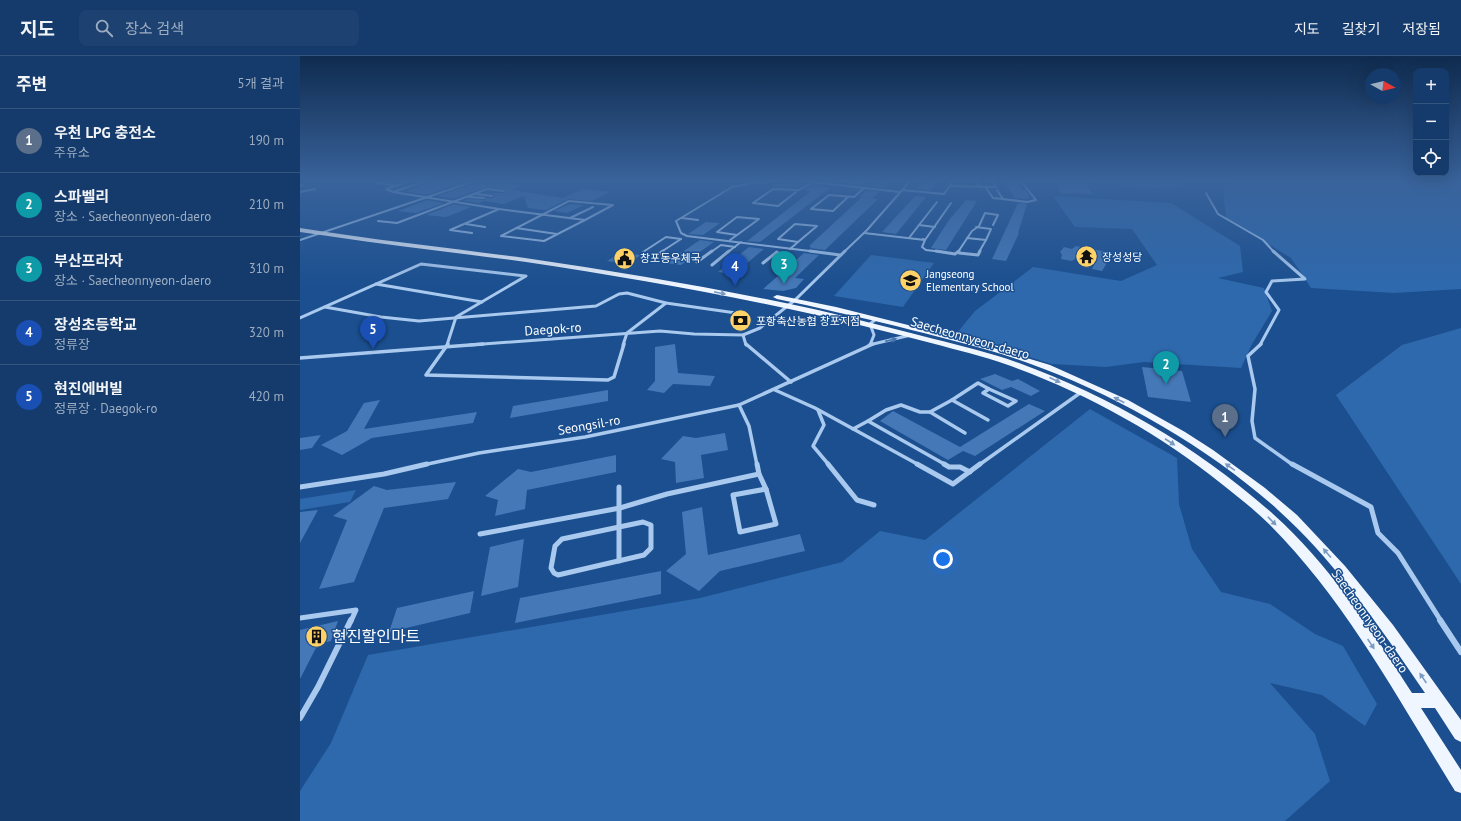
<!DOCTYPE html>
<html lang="ko">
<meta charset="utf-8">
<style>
body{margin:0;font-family:"PT Sans","Noto Sans KR",sans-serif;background:#1d4271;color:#f1f3f6}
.controls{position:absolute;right:12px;top:12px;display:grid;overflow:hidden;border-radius:8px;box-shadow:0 4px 16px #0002}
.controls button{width:36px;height:36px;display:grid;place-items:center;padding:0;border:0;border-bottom:1px solid #33557e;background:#143b6b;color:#f1f3f6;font:20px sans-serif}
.compass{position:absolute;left:1065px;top:12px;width:36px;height:36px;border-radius:50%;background:#143b6b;box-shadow:0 4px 16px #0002;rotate:98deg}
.you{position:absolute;left:643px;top:503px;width:14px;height:14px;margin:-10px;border:3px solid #fff;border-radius:50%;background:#1a73e8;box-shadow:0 0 0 6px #1a73e833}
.badge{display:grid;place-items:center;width:26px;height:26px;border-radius:50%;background:#ffd166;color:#fff;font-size:13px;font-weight:700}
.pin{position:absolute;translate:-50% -33px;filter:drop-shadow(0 1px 2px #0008)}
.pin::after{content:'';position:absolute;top:21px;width:14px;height:12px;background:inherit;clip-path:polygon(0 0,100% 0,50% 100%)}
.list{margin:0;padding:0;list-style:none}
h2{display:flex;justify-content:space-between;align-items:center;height:52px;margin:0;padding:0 16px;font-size:17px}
h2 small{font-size:13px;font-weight:400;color:#9dadc1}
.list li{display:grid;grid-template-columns:26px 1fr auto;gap:12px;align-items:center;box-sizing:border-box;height:64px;padding:0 16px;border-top:1px solid #33557e}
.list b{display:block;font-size:15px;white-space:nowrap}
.list p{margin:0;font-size:13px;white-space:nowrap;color:#9dadc1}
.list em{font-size:13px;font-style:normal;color:#9dadc1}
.icon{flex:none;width:22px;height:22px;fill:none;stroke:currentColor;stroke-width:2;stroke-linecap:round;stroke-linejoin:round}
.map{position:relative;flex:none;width:1161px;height:765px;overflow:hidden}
header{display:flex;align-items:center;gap:24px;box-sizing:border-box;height:56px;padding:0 20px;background:#143b6b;border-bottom:1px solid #33557e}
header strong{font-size:19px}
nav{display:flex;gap:22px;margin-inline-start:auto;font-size:14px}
.search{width:280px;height:36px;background:#1d4271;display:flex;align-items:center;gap:10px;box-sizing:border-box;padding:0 14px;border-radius:8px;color:#9dadc1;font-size:15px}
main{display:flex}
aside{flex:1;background:#143b6b}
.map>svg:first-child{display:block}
.green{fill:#2e69ad}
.building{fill:#4478b7}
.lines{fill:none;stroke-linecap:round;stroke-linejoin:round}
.street-far4{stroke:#a9c9ee;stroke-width:2}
.street-far3{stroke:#a9c9ee;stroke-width:3}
.street-far2{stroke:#a9c9ee;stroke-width:3.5}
.street-far1{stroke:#a9c9ee;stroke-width:5}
.street{stroke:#a9c9ee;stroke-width:6}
.primary{fill:#f0f6ff;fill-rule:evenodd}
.oneway{fill:#7b9ac1}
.oneway2{fill:#4674ac}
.labels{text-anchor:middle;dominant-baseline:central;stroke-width:3;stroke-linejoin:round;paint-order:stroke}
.far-poi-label{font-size:11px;fill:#fff;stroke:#1b4f8f;text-anchor:start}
.street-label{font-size:13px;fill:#fff;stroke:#1b4f8f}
.near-poi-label{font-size:16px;fill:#fff;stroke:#1b4f8f;text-anchor:start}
</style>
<header>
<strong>지도</strong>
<div class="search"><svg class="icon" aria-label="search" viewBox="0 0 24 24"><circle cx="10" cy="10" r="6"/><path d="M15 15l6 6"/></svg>장소 검색</div>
<nav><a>지도</a><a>길찾기</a><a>저장됨</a></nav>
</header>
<main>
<aside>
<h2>주변<small>5개 결과</small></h2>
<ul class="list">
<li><span class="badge" style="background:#5c6f8a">1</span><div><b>우천 LPG 충전소</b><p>주유소</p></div><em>190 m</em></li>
<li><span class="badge" style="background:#0f9aa8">2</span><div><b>스파벨리</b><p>장소 · Saecheonnyeon-daero</p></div><em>210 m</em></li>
<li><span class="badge" style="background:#0f9aa8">3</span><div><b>부산프라자</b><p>장소 · Saecheonnyeon-daero</p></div><em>310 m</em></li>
<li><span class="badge" style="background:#1a4fb4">4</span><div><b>장성초등학교</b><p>정류장</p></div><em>320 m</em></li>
<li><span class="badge" style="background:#1a4fb4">5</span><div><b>현진에버빌</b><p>정류장 · Daegok-ro</p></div><em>420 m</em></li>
</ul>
</aside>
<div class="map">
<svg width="1161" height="765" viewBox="0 0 1161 765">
<rect width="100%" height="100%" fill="#1b4f8f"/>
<!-- green -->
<g class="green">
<polygon points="775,124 893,124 875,133 820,130"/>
<polygon points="934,124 1161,124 1161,233 1094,237 1011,232 991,202 926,162 923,133"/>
<polygon points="753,140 871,147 940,190 943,216 918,222 964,232 972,255 952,288 941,312 844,306 806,311 752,308 656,278 675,255 733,211 821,225 857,209 832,173 775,171"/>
<polygon points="571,199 634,207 603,251 534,240"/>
<polygon points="1161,272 1161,528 1036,339 1102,289"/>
<polygon points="790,353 877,402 879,448 892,493 921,536 970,548 1015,578 1043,590 1077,648 1065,670 1022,639 970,627 1015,678 1030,725 985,765 0,765 0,735 31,687 68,599 400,542 542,506 580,475 625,484"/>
<polygon points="56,434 50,446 0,454 0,443"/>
</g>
<!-- building -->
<g class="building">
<polygon points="131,124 170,124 126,139 106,135 130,126"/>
<polygon points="180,124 185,124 186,129 195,126 224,129 212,134 263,142 283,133 310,136 292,145 268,143 246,154 228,152 224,140 204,148 184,145 179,147 163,145 168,143 184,144 186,142 193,142 194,140 193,138 185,137 205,137 206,135 204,133 186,131 153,143 137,140 179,126"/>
<polygon points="578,124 592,124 584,132 571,130"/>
<polygon points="625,124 640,124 630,134 616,133"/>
<polygon points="702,124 715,124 723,135 724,133 730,140 728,143 715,142"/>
<polygon points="757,126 784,127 793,138 761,137"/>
<polygon points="494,127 505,128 498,131 473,130 473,128"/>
<polygon points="513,129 530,132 460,186 447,185 511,135 504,134"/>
<polygon points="566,135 579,136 573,142 559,141"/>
<polygon points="615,140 626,141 596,178 582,176"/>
<polygon points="562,141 578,143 525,194 510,192 511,191 509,190"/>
<polygon points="127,144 144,147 116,157 98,155"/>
<polygon points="666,144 677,145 646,194 631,192 649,164"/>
<polygon points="718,147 727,148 718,177 719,177 706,205 692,203"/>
<polygon points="154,148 171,151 146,161 126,159"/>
<polygon points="270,148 284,149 267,157 254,155"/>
<polygon points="406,166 420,167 403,179 388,178"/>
<polygon points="400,184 414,186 381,209 366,207"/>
<polygon points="776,190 813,197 802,215 792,213 794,209 776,202 772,205 761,203 762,199 760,196 764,191 772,193"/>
<polygon points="449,191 464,193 434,218 418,216"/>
<polygon points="321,197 341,199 327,208 307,205"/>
<polygon points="504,197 519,199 495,222 504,223 496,232 483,235 463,233"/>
<polygon points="375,288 378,317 415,320 410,330 373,328 364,337 347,334 355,325 355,291"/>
<polygon points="842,311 882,315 891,346 848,341"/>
<polygon points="695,318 712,325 718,323 740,335 731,340 711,331 702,334 680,323"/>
<polygon points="308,334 308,345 210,362 213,350"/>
<polygon points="80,344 64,373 177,356 173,367 72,382 42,399 21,389 47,375 64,347"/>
<polygon points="729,348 745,355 675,400 663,395 648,404 580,365 593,355 660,391"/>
<polygon points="425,377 428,394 401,399 404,422 376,427 375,406 361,403 383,380 396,382"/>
<polygon points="21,379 12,392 0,394 0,382"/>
<polygon points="316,399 316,416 227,434 225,453 195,460 198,444 185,440 218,413 231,416"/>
<polygon points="156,426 148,443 84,452 54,526 19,533 47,464 33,460 74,430 87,434"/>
<polygon points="402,451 408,499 500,478 505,495 420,515 399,535 366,515 386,498 382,456"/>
<polygon points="18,454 0,487 0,456"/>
<polygon points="224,483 218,531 181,540 190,491"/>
<polygon points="361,515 361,538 215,567 220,542"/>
<polygon points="174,535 170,557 89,576 97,552"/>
<polygon points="38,565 31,585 18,588 0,623 0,574"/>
</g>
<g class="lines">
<!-- street-far4 -->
<g class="street-far4">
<polyline points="87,124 77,127 93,129"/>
<polyline points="129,124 93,136 199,153 285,164 313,149"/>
<polyline points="542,124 541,125 563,127"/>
<polyline points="675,124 680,131"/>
<polyline points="0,130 2,129"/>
<polyline points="650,130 696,131 691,124"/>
<polyline points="686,132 693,142 703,143 697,134"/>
<polyline points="602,134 644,138 654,124"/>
<polyline points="0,136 15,133"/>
<polyline points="93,136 86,133 112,124"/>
<polyline points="496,136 478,150 453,147 473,133 499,134 513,126"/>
<polyline points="906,137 918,158 963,184 974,196"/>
<polyline points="176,138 192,140"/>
<polyline points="169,141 184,142"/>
<polyline points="548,141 533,155 511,153 529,139 554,141 564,132"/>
<polyline points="703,143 727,146 736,144 720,124"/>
<polygon points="437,161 459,163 437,179 417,176"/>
<polyline points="270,162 293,151"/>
<polyline points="382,162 398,164"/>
<polyline points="285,164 244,185 201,180 269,145 312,149"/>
<polyline points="78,165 97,167 187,133 204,135"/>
<polyline points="166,168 185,171"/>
<polygon points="495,168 517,170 498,186 478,183"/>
<polyline points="635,171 619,169 637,146"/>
<polyline points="676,171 691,173 686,184"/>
<polyline points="216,172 257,178"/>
<polyline points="172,177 150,174 199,153"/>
<polyline points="564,177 625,184 622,191 626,194 643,196"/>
<polyline points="609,182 619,169"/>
<polyline points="667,182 686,184 679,196"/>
<polyline points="623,183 625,184 651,147"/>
<polyline points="0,184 178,124"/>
<polyline points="430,184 437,179"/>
<polyline points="490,193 498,186"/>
<polyline points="343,196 366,181 381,183"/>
<polyline points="361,196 381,183"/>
<polyline points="411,196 421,189 435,191"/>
<polyline points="428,196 441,186"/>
<polyline points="518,196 387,180 381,177 376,165 432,131 452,127 494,124 600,136"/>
<polyline points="544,196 567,174 611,124"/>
<polyline points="658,196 672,175 679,170 685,157 698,159 693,169"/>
</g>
<!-- street-far3 -->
<g class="street-far3">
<polyline points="510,195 540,199"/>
<polyline points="636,195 655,198 659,195"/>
<polyline points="659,197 678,199 680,195"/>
<polyline points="359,198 363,195"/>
<polyline points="397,206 412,195"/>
<polyline points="463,207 477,196"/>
<polyline points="412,209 429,195"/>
<polyline points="475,210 487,198 476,197"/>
<polyline points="76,228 182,246"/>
<polyline points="25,251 81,261 119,265 296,250 319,238 327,237 366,247 443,258"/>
<polyline points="0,262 121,208 225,220"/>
<polyline points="443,279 446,289"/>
<polyline points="147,289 156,261 226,220"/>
<polyline points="170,289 360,275 394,278 443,279 460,272 495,244 545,195"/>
<polyline points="323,289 327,277 366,247"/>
<polyline points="569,289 611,279"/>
<polyline points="570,289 574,279 570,268 576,263"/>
<polyline points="960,289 979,254 966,236 972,225 1005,223 973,195"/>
</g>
<!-- street-far2 -->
<g class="street-far2">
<polyline points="148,288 126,319 308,324 314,321 324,288"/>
<polyline points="446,288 491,326"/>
<polyline points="961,288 948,300 955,333 952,365 955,382 993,409"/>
<polyline points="0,302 183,288"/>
<polygon points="689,333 716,345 708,350 683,337"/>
<polyline points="475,334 515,352 619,409"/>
<polyline points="652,344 678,327 689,333"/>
<polyline points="439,349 449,370 457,409"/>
<polyline points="518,354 524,369 513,390 529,409"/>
<polyline points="630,356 652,344 688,364"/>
<polyline points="568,365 586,354 601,349 620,356 630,356 665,377"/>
<polyline points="553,373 568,365 646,409"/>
<polyline points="123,409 179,397 285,381 439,349 573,288"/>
<polyline points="679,409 780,337"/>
</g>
<!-- street-far1 -->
<g class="street-far1">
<polyline points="457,408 459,418 466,433"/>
<polyline points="528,408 557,444 574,449"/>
<polyline points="617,408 653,428 680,408"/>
<polyline points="644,408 649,411 660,411 670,416"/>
<polyline points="992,408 1071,451 1078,477 1098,497 1141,565"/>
<polyline points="0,431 84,418 127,408"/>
<polyline points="319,431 319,505"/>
<polygon points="466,433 476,468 440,476 433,439"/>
<polygon points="343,466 351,469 351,492 344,499 258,519 254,517 251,512 255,490 262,483"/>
<polyline points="180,478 320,452 367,438 459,418"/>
<polyline points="0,562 56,554 51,565"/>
</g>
<!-- street -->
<g class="street">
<polyline points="1140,564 1161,596"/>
<polyline points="0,662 18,631 51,564"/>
</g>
<!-- primary -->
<path class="primary" d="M0 172C75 184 150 192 225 202 323 216 421 233 518 254 557 263 595 273 634 283 662 290 691 297 719 307 812 341 899 392 973 458 1029 508 1072 574 1112 637H1125C1086 580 1046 521 997 472 930 405 833 347 744 313 696 294 646 283 596 270 557 261 517 251 477 243L473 241 477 239 536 251 664 283 750 309 828 344 885 376 913 394 965 432 997 459 1045 510 1093 569 1161 664V686L1155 683 1135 652H1121L1161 714V737L1155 735C1098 643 1046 545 969 468 955 454 938 441 923 429 859 377 786 337 708 309 683 300 657 294 631 287 595 278 558 268 521 260 424 238 325 221 226 206 160 197 94 190 28 180L0 176Z"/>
</g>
<!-- one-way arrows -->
<defs><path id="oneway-solid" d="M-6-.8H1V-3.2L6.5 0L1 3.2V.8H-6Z"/></defs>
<g class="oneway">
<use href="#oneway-solid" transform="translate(420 237) rotate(11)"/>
<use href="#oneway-solid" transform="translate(755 324) rotate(24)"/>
<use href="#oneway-solid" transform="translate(819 344) rotate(-153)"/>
<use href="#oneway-solid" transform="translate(870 386) rotate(33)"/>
<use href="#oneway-solid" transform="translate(930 411) rotate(-145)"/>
<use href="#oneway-solid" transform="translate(972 465) rotate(45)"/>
<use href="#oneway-solid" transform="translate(1027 497) rotate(-131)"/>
<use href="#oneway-solid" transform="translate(1071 588) rotate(56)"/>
<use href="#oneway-solid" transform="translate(1123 622) rotate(-124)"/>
</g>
<use class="oneway2" href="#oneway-solid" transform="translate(591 284) rotate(-13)"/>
<!-- sky -->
<linearGradient id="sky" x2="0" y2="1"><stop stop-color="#0f2b4f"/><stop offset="0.54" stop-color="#39639b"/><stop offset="1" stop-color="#39639b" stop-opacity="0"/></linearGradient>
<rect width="1161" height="231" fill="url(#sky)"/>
<!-- icons -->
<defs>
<symbol id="temple-disc" viewBox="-11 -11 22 22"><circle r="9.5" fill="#ffd166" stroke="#1b4f8f"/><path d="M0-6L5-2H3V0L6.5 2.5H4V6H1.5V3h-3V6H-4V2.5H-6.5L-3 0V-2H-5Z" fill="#111"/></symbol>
<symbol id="civic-disc" viewBox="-11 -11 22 22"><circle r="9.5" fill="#ffd166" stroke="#1b4f8f"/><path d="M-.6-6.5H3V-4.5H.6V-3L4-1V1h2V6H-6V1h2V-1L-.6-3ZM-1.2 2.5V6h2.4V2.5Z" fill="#111"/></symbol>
<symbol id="school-disc" viewBox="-11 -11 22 22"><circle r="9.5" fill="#ffd166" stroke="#1b4f8f"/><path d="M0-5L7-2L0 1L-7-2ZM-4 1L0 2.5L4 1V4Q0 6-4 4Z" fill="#111"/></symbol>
<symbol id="bank-disc" viewBox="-11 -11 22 22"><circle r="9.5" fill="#ffd166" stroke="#1b4f8f"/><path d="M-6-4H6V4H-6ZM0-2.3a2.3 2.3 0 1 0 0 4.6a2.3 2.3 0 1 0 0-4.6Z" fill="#111"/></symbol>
<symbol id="building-disc" viewBox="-11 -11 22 22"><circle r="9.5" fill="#ffd166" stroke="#1b4f8f"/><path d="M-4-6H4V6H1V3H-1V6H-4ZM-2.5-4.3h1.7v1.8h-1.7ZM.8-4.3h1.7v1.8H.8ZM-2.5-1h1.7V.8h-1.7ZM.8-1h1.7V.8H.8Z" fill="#111"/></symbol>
</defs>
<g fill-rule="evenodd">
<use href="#temple-disc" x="774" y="188" width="25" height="25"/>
<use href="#civic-disc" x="312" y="190" width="25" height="25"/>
<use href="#school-disc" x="598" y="212" width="25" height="25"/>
<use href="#bank-disc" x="428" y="252" width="25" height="25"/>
<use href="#building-disc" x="4" y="568" width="25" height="25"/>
</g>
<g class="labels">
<!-- far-poi labels -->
<g class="far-poi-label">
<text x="802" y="201">장성성당</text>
<text x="340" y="202">창포동우체국</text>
<text x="626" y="218">Jangseong<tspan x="626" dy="13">Elementary School</tspan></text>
<text x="456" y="265">포항축산농협 창포지점</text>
</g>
<!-- street labels -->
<g class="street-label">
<text transform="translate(253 273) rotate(-4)">Daegok-ro</text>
<text transform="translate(670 282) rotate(16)">Saecheonnyeon-daero</text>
<text transform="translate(289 369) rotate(-10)">Seongsil-ro</text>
<text transform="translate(1070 565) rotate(55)">Saecheonnyeon-daero</text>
</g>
<!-- near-poi labels -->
<g class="near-poi-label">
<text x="32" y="580">현진할인마트</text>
</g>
</g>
</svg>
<div class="controls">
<button>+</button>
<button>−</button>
<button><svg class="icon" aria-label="locate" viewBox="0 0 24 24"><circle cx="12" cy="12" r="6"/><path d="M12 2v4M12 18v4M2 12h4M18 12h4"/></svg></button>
</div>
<svg class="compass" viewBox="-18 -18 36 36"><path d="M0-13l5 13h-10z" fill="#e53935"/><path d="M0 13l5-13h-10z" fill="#9dadc1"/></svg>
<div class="you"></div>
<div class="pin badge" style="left:925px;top:381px;background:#5c6f8a">1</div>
<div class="pin badge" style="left:866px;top:328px;background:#0f9aa8">2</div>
<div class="pin badge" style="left:484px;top:228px;background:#0f9aa8">3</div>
<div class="pin badge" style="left:435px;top:230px;background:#1a4fb4">4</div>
<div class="pin badge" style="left:73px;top:293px;background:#1a4fb4">5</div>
</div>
</main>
